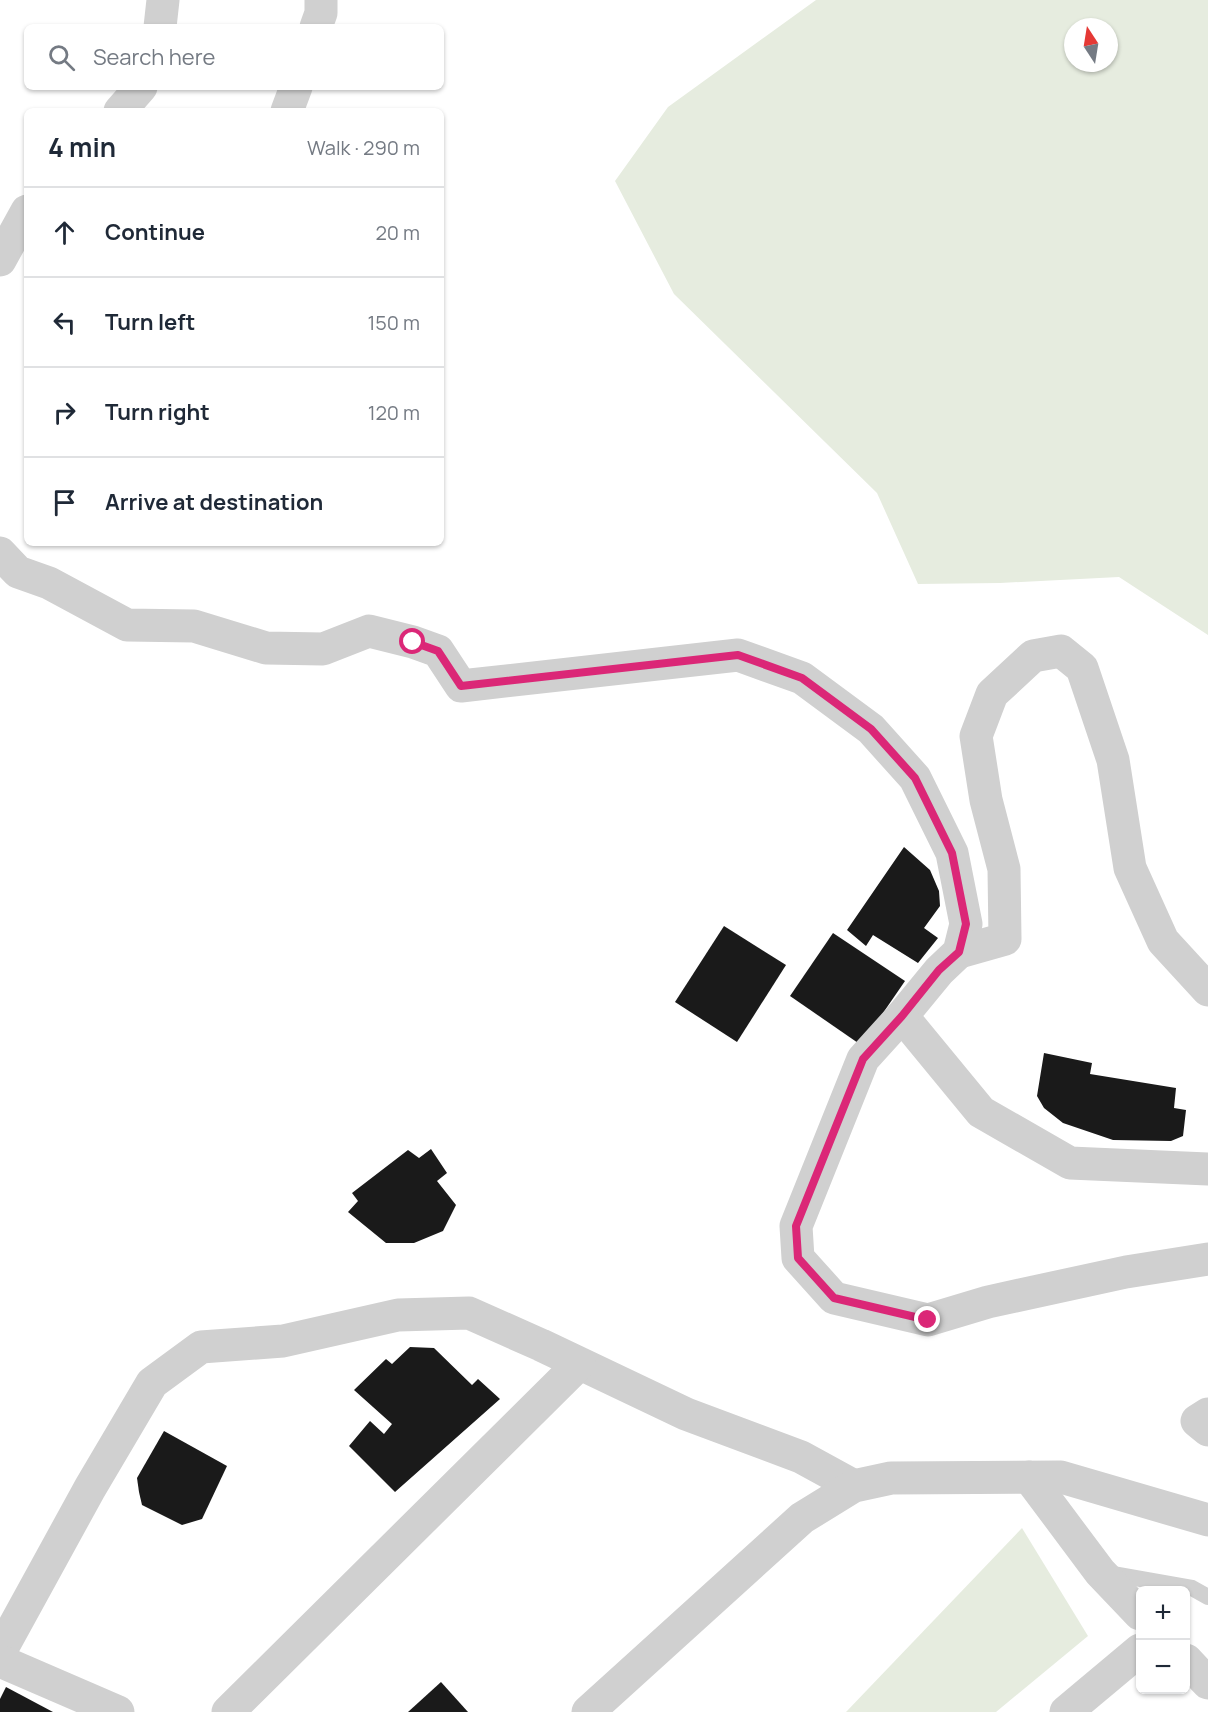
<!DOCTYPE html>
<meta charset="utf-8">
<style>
body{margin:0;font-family:Manrope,sans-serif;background:#f2f2f3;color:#1f2937}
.controls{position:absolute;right:18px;bottom:18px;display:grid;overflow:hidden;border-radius:9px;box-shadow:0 2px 4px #0004}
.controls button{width:54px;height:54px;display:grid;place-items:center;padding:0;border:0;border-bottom:2px solid #e0e1e3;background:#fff;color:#1f2937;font:30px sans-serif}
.compass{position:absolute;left:1064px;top:18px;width:54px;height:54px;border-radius:50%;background:#fff;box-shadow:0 2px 4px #0004;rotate:348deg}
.stop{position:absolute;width:18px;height:18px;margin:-14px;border:4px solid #db2777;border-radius:50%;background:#fff}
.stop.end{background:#db2777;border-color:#fff;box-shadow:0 2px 6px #0008}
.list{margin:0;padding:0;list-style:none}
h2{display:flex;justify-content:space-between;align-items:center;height:78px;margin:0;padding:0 24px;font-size:26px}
h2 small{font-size:20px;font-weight:400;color:#747a83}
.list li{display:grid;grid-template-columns:39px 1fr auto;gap:18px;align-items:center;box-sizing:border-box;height:90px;padding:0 24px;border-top:2px solid #e0e1e3}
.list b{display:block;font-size:22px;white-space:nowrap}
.list em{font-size:20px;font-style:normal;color:#747a83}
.icon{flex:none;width:33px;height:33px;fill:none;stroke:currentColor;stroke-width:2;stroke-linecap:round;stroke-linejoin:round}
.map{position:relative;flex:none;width:1208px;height:1712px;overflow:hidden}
.search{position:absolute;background:#fff;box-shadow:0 2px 4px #0004;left:24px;top:24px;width:420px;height:66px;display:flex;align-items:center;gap:15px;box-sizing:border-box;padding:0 21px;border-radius:9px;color:#747a83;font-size:22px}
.panel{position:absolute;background:#fff;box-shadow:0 2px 4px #0004;left:24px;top:108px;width:420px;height:438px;border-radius:9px}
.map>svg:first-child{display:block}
.green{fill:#e6ecdf;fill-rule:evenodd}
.building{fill:#1a1a1a}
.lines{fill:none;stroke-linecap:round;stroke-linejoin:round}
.service{stroke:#d0d0d0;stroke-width:16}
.minor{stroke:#d0d0d0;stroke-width:33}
.tertiary{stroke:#d0d0d0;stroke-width:33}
.route{stroke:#db2777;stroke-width:8}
</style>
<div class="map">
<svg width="1208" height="1712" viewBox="0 0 1208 1712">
<rect width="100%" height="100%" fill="#fff"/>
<!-- green -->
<g class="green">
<path d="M816 0H1208V635L1119 577 1000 583 918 584 877 493 674 294 615 181 668 107ZM1073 27H1109V63H1073Z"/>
<polygon points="1022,1528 1088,1636 996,1712 846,1712"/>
</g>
<!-- building -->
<g class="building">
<polygon points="904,847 930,870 939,891 940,906 924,928 938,938 918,963 873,935 866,946 847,930"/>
<polygon points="724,926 786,965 737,1042 675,1002"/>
<polygon points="833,933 905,981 861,1045 790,996"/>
<polygon points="1044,1053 1092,1063 1090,1074 1176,1088 1174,1108 1186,1110 1183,1136 1171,1141 1113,1140 1063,1123 1044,1108 1037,1096"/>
<polygon points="431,1149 447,1173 437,1181 456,1205 443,1231 414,1243 386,1243 348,1212 358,1201 352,1193 408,1150 419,1158"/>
<polygon points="410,1347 434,1348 472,1385 478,1379 500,1399 395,1492 349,1446 370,1421 384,1434 392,1424 354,1390 386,1359 392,1364"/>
<polygon points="164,1431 227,1466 202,1519 182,1525 142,1505 139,1492 137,1478"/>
<polygon points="441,1682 468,1712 408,1712"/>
<polygon points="6,1687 53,1712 0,1712 0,1699"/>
</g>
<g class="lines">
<!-- service -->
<polyline class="service" points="1107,1573 1192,1588 1208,1597"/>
<!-- minor -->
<g class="minor">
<polyline points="160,27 163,0"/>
<polyline points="316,27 321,13 321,0"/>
<polyline points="120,111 141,87"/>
<polyline points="287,111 296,87"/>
<polyline points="0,260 27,211"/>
<polyline points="0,553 18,572 49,583 127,625 194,626 266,648 323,649 369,631 413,642 438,651 461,686 738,655 802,678 871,729 915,778 952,853 966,924 959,952 939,971 902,1016 981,1112 1070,1163 1208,1169"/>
<polyline points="959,952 1005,939 1004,869 986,800 976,736 992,694 1033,656 1061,651 1082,668 1113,760 1130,868 1163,941 1208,990"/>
<polyline points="902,1016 863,1059 796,1226 798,1258 834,1298 928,1320 988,1302 1126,1272 1208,1259"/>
<polyline points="1208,1414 1197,1421 1208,1430"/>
<polyline points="1029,1477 1100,1572 1140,1614"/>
<polyline points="0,1652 90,1488 152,1383 201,1347 283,1341 398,1315 469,1313 541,1345 686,1414 801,1457 854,1486"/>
<polyline points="1186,1660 1208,1683"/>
<polyline points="0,1661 118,1712"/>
<polyline points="228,1712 579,1364"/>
<polyline points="1066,1712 1140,1650"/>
</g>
<!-- tertiary -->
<polyline class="tertiary" points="588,1712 802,1518 854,1486 891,1478 1061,1477 1208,1520"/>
</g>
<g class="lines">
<!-- route -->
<polyline class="route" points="413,642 438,651 461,686 738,655 802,678 871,729 915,778 952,853 966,924 959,952 939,970 902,1016 863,1059 796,1226 798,1258 834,1298 928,1320"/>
</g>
</svg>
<div class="controls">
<button>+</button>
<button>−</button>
</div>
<svg class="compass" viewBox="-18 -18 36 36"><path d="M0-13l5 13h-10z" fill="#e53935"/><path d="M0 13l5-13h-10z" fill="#747a83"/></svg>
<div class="stop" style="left:413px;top:642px"></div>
<div class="stop end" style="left:928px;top:1320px"></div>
<div class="search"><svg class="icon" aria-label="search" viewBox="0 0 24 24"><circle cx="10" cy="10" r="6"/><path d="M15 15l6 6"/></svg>Search here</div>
<section class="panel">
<h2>4 min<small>Walk · 290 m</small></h2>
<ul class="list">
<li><svg class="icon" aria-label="ahead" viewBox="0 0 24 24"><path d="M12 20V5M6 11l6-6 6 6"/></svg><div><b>Continue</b></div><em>20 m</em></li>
<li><svg class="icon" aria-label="left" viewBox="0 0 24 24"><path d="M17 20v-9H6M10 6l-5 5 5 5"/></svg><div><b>Turn left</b></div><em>150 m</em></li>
<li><svg class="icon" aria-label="right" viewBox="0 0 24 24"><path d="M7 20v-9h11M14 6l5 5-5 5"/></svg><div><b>Turn right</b></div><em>120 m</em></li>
<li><svg class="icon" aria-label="arrive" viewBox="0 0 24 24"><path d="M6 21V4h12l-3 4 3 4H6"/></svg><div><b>Arrive at destination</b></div></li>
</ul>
</section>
</div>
